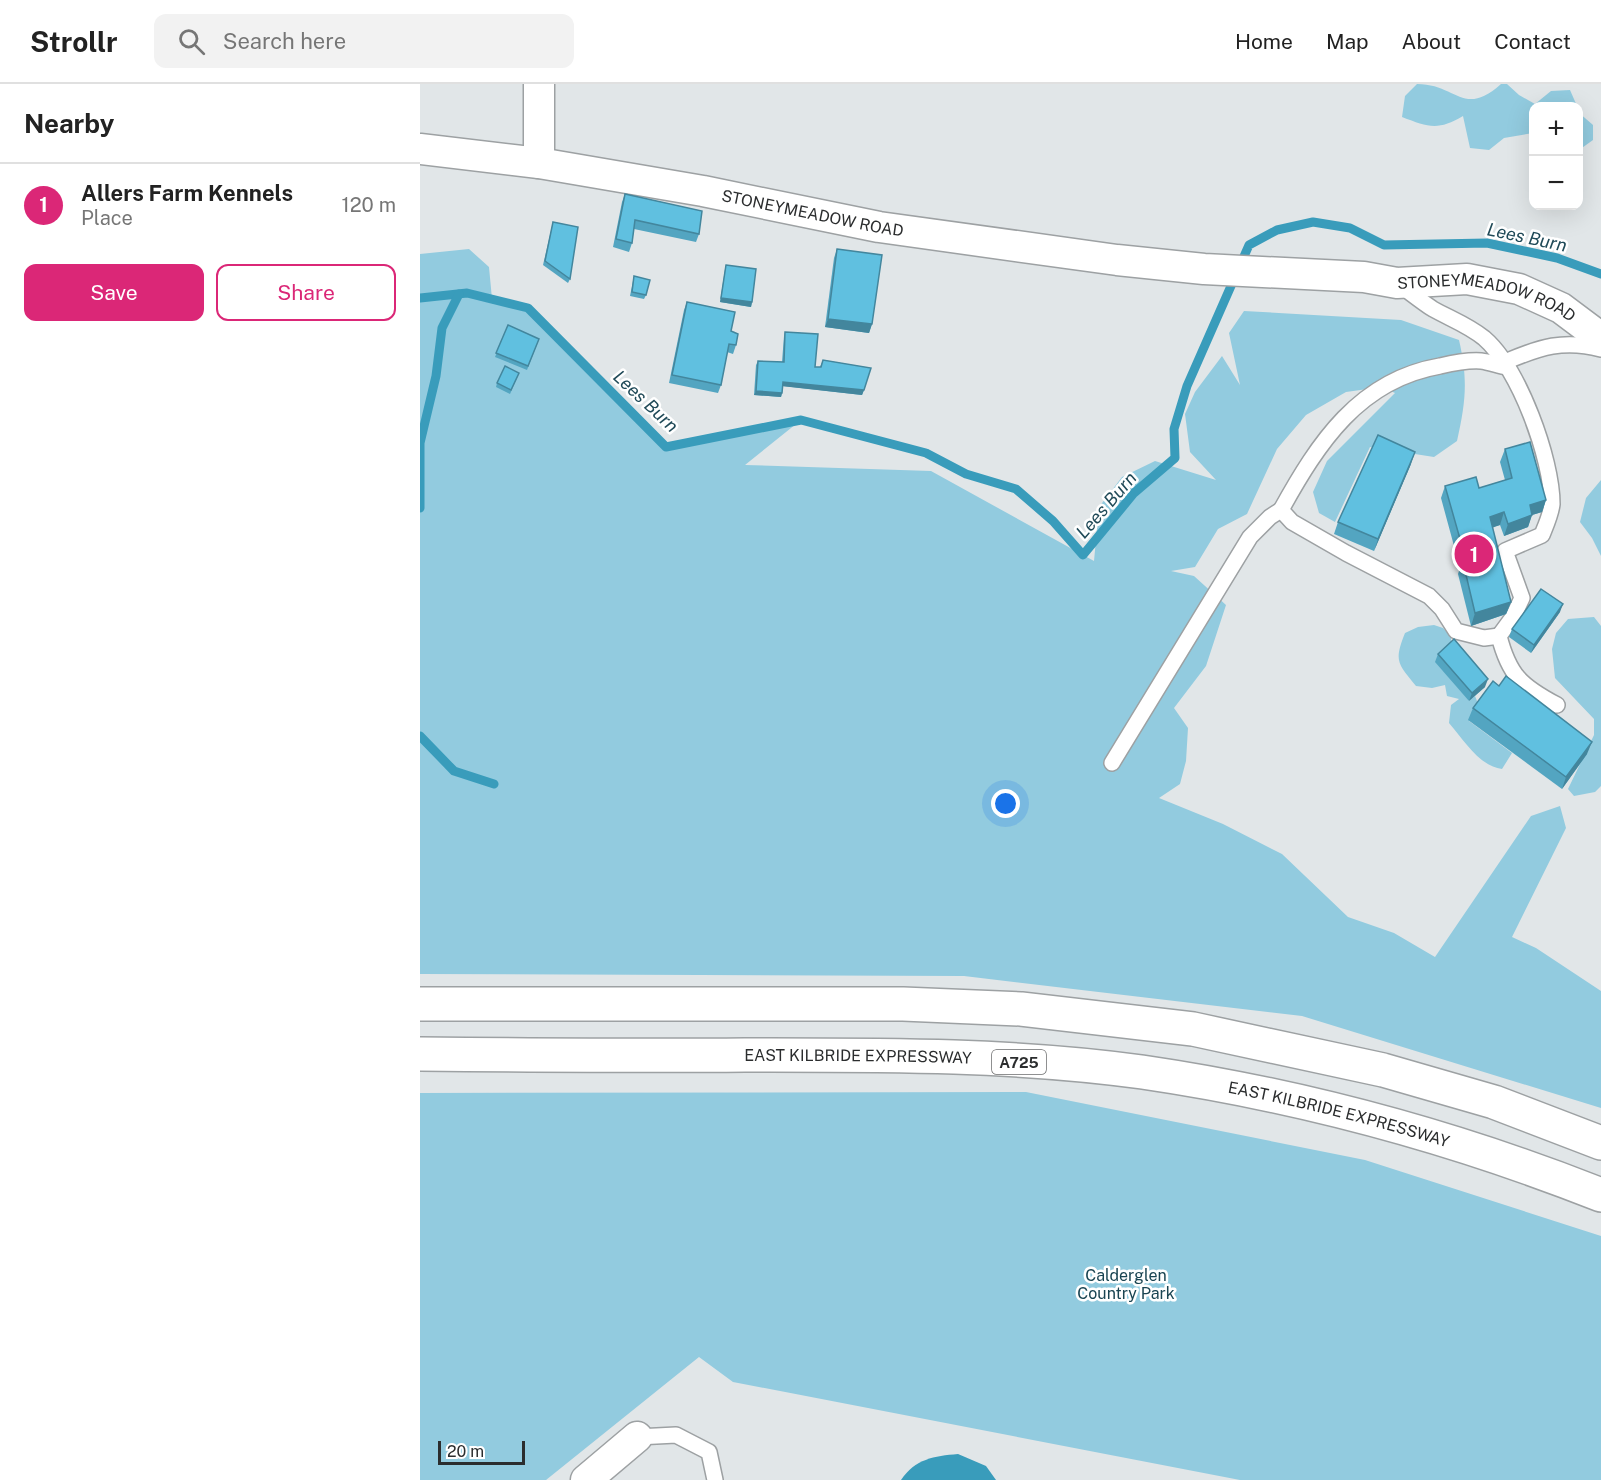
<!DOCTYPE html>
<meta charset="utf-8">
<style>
body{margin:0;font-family:"Public Sans",sans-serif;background:#f2f2f2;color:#222}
.controls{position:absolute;right:18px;top:18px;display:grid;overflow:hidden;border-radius:12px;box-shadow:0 6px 24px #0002}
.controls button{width:54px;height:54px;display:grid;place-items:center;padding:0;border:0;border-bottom:2px solid #e0e0e0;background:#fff;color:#222;font:30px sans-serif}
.scale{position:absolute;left:18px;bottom:15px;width:87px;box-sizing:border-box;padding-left:6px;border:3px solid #2b2d2e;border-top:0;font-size:16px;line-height:21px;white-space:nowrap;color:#2b2d2e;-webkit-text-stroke:4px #fff;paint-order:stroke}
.you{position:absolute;left:586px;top:720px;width:21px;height:21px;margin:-15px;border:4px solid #fff;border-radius:50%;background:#1a73e8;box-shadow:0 0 0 9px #1a73e833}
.badge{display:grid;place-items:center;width:39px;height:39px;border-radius:50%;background:#db2777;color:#fff;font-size:20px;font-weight:700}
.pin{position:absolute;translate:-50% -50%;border:3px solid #fff;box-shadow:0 2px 6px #0006}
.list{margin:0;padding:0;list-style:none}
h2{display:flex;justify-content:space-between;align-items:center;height:78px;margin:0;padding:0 24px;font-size:26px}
h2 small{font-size:20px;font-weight:400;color:#767676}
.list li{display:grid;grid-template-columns:39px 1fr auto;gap:18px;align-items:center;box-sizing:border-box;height:84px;padding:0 24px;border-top:2px solid #e0e0e0}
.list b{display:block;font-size:22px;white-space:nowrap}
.list p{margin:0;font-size:20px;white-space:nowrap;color:#767676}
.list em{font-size:20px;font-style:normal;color:#767676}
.actions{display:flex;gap:12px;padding:18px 24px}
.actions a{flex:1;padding:14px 0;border:2px solid #db2777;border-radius:12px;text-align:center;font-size:21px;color:#db2777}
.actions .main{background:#db2777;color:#fff}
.icon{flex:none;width:33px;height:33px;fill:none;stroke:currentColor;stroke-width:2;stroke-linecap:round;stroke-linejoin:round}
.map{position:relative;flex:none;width:1181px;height:1396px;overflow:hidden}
header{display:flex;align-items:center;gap:36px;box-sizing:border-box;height:84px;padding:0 30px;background:#fff;border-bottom:2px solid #e0e0e0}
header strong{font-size:28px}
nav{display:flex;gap:33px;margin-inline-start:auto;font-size:21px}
.search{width:420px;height:54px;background:#f2f2f2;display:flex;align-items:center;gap:15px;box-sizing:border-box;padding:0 21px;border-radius:12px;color:#767676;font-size:22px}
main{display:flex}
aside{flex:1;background:#fff}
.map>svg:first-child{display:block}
.green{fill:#92cbdf}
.water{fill:#399cbb}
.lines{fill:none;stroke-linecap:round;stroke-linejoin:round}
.stream{stroke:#399cbb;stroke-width:9}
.lane-casing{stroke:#9da1a3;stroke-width:18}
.street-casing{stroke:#9da1a3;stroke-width:33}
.highway-casing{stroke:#9da1a3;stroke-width:36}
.lane{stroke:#fff;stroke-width:15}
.street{stroke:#fff;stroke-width:30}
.highway{stroke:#fff;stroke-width:33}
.wall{fill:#53a5c1}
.shaded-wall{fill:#43869d}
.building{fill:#60c0e0;stroke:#43869d;stroke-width:1.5}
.labels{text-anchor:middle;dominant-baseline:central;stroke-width:5;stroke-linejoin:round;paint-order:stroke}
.shield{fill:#fff;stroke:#6b6c6d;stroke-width:1.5}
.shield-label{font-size:15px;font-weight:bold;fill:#2b2d2e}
.street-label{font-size:16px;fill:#2b2d2e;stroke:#fff}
.park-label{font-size:16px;fill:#194452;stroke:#fff}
.water-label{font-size:18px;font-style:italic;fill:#204a58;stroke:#fff}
</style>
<header>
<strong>Strollr</strong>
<div class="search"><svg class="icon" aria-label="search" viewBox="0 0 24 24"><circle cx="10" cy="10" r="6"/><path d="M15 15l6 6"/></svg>Search here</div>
<nav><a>Home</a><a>Map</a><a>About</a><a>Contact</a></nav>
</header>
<main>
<aside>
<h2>Nearby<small></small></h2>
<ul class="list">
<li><span class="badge">1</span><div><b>Allers Farm Kennels</b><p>Place</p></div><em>120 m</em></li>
</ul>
<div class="actions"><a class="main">Save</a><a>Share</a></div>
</aside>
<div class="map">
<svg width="1181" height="1396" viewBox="0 0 1181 1396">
<rect width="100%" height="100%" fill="#e1e6e8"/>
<!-- green -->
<g class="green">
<path d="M997 0C1037 0 1043 34 1081 0H1087L1099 11 1115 20 1131 7 1150 6 1157 22H1114L1113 49 1084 54 1069 66 1050 64 1043 32C1018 47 1008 43 982 33L985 12Z"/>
<polygon points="1158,28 1173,41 1173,56 1159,66"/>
<path d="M49 165 69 183 72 215 108 224 246 363 381 336 325 381 511 387 674 477 679 423 702 393 735 377 796 396 770 368 765 330 775 308 802 272 820 301 809 249 824 227 981 236 1039 256C1048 295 1046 317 1037 357L1014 373 950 363 915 438 899 429 893 408 907 377 975 309 962 303 926 308 886 331 857 365 827 430 798 445 775 483 751 487 774 492 806 521 786 582 754 624 768 644 766 677 760 700 739 714 803 740 862 770 928 833 974 849 1015 873 1111 732 1140 722 1146 744 1092 853 1116 864 1181 907V1024L882 932 544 892 0 890V170Z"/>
<polygon points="1181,396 1181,472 1172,454 1160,438 1166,414"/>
<polygon points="1174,533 1181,542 1181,702 1175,708 1154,712 1148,705 1174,651 1174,635 1135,594 1132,565 1136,549 1148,535"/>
<path d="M1014 541 1023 544 1031 552V564L1049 617 1055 612 1059 622 1049 637 1092 669 1082 685C1059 682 1044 656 1029 639L1031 621 1039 615 1027 612 1025 601 1012 604 996 602C977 579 974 577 985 549L998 543Z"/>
<polygon points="606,1008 945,1076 1181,1152 1181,1396 820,1396 313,1298 279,1273 126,1396 0,1396 0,1009"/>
</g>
<!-- water -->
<path class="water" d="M538 1370 566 1382 576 1396H481C495 1375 514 1372 538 1370Z"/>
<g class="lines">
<!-- stream -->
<g class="stream">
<polyline points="0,214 47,209 108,224 246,363 381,336 506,369 546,390 596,405 633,437 663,471 714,409 755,374 754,345 767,302 829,161 857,146 893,138 930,144 964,161 1067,159 1137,174 1181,190"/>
<polyline points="0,424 0,359 16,292 22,244 39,210"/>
<polyline points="0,652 34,687 74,700"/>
</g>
<defs>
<g id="lane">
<path d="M980 201C991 209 1002 218 1013 225 1031 235 1048 241 1064 254 1099 284 1132 375 1132 420 1131 430 1126 441 1122 451L1085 467 1102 514 1093 533 1079 552C1089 591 1101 602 1137 621"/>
<path d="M1085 278C1120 263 1144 255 1181 265"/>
<path d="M861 426C898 359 939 296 1020 282 1033 279 1048 276 1061 277 1070 278 1079 282 1088 283"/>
<polyline points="692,679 830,453 850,433 861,426 872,438 926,469 1009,512 1022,525 1036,547 1064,554 1079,552"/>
<polyline points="217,1353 256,1351 289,1368 295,1396"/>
</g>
<g id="street">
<path id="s1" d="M0 65 119 79 283 107 459 143 697 176 784 185 944 193 977 199 1047 195 1099 205 1141 224 1181 254"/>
<polyline points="119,79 119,0"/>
<polyline points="166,1396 217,1353"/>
</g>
<g id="highway">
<polyline points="0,920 483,920 601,925 773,945 963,986 1074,1018 1181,1059"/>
<path id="s2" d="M0 970C108 971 217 972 325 971 457 971 592 970 722 988 879 1011 1034 1053 1181 1111"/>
</g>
</defs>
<!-- lane casing -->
<use href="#lane" class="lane-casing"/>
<!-- street casing -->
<use href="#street" class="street-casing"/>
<!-- highway casing -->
<use href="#highway" class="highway-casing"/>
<!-- lane -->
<use href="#lane" class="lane"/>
<!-- street -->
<use href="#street" class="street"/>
<!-- highway -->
<use href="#highway" class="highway"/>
</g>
<!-- wall -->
<g class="wall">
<polygon points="205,110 279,150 276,158 214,145 212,159 209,168 193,163 202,118"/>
<polygon points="133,138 150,195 148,199 123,181"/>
<polygon points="417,165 452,240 449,249 405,243 414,174"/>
<polygon points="306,181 332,218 331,223 300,218 305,185"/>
<polygon points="214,192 226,211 224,215 210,212"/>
<polygon points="267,218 316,261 313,270 307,268 301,301 298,309 249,299 264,226"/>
<polygon points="88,241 119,255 107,286 75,273"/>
<polygon points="365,248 395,283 400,283 403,276 444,306 442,311 363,302 362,309 361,313 334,311 336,281 338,277 362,278 364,252"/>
<polygon points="99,289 90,310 76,303 77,299"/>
<polygon points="1085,365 1126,416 1122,428 1112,431 1108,443 1084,452 1080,441 1072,443 1091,518 1086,530 1051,542 1038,490 1040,484 1021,414 1025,402 1059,404 1085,396 1080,378"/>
<polygon points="991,380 954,467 914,450 918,438"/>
<polygon points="1140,528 1111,569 1089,553 1092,545"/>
<polygon points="1018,570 1065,603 1049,617 1015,578"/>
<polygon points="1053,624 1167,670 1142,705 1048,636"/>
</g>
<!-- shaded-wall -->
<g class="shaded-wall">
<polygon points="301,214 332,218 331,223 300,218"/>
<polygon points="408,235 452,240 449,249 405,243"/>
<polygon points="363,298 444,306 442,311 361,302"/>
<polygon points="336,307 362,309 361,313 334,311"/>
<polygon points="995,368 991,380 954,467 958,455"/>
<polygon points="1126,416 1122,428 1112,431 1108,443 1084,452 1088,440 1110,421"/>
<polygon points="1084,428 1080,441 1066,446 1070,433"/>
<polygon points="1091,518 1086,530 1051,542 1055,529"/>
<polygon points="1143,520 1140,528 1111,569 1114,561"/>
<polygon points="1068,595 1065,603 1049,617 1052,609"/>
<polygon points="1172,658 1167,670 1142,705 1146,693"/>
</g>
<!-- building -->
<g class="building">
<polygon points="205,110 282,127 279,150 215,136 212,159 196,155"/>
<polygon points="133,138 158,143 150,195 125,177"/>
<polygon points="417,165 462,171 452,240 408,235"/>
<polygon points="306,181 336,185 332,218 301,214"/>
<polygon points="214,192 230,196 226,211 212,208"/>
<polygon points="267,218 315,228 311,247 318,250 316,261 309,260 301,301 252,291"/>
<polygon points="88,241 119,255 108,282 76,269"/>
<polygon points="365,248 398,250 395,283 401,283 403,276 451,284 444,306 363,298 362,309 336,307 338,277 364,278"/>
<polygon points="85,282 99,289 91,306 77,299"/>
<polygon points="958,351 995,368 958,455 918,438"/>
<polygon points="1110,358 1126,416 1110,421 1112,431 1088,440 1084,428 1070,433 1091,518 1055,529 1043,478 1046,476 1025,402 1056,393 1059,404 1092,394 1085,365"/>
<polygon points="1121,505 1143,520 1114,561 1092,545"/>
<polygon points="1034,555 1068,595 1052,609 1018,570"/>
<polygon points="1086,592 1172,658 1146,693 1053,624 1073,597 1079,602"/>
</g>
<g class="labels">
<!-- shield labels -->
<rect class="shield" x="572" y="966" width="54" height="24" rx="4.5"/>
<g class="shield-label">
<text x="599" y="978">A725</text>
</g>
<!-- street labels -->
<g class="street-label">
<text stroke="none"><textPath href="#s1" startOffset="398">STONEYMEADOW ROAD</textPath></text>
<text stroke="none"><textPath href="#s1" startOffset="1080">STONEYMEADOW ROAD</textPath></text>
<text stroke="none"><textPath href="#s2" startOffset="438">EAST KILBRIDE EXPRESSWAY</textPath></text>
<text stroke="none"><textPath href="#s2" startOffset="924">EAST KILBRIDE EXPRESSWAY</textPath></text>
</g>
<!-- park labels -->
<g class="park-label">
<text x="706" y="1191">Calderglen<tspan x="706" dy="18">Country Park</tspan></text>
</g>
<!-- water labels -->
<g class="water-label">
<text transform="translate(1107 153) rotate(12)">Lees Burn</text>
<text transform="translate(226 317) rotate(43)">Lees Burn</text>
<text transform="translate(686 421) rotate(-49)">Lees Burn</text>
</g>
</g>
</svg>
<div class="controls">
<button>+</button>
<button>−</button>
</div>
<div class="scale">20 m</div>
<div class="you"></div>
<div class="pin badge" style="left:1054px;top:470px">1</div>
</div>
</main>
